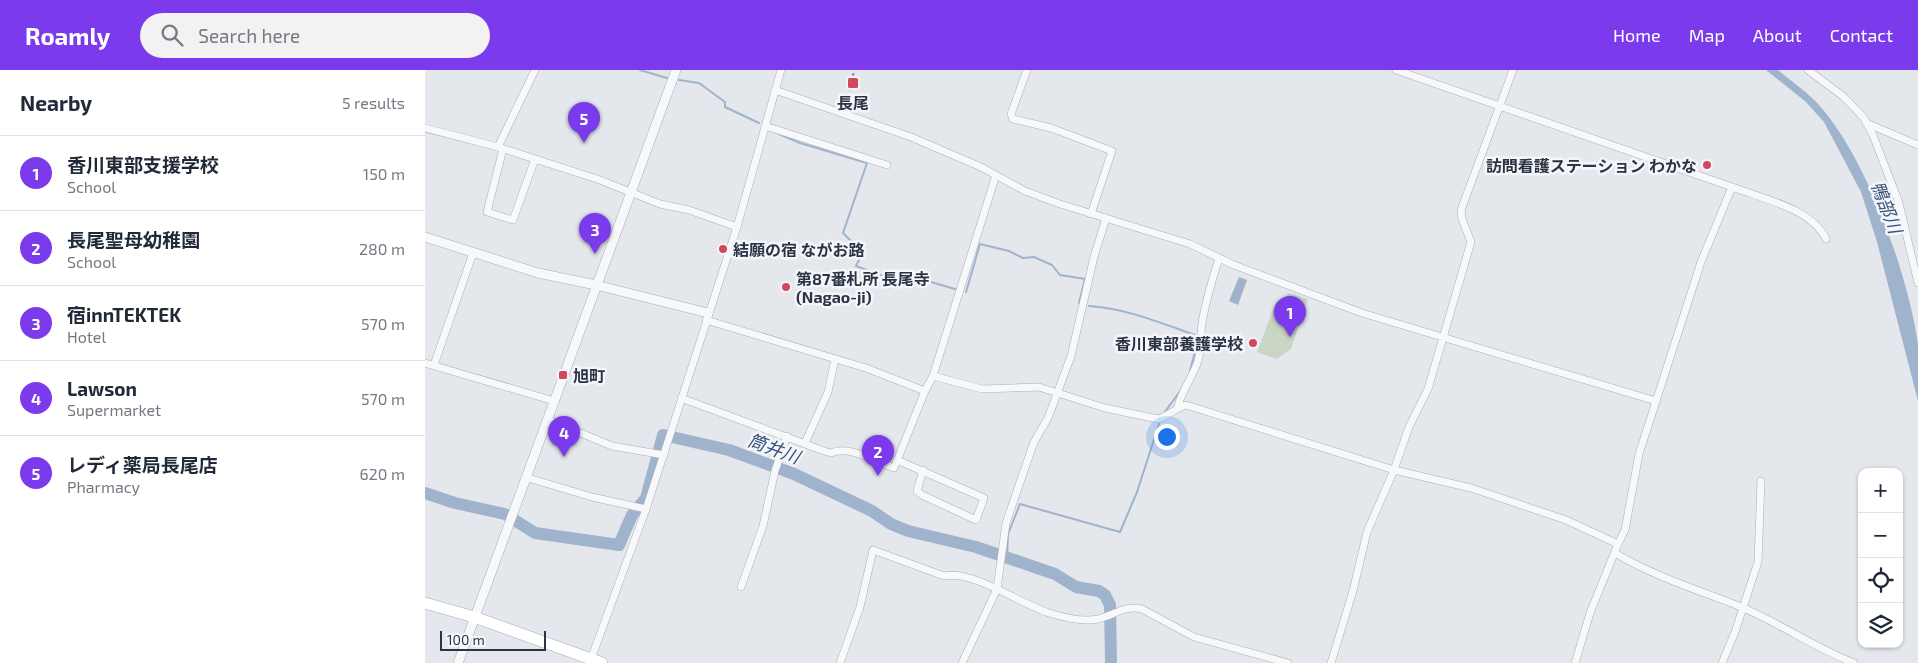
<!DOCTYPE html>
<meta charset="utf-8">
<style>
body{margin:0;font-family:"Exo 2","Noto Sans JP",sans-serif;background:#f2f2f3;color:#1f2937}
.controls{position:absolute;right:15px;bottom:15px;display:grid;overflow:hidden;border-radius:10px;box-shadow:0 1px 4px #0004}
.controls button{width:45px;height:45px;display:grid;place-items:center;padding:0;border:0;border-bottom:1px solid #e0e1e3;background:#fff;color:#1f2937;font:25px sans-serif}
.scale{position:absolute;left:15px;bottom:12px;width:106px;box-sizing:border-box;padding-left:5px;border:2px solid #2b3445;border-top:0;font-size:14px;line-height:18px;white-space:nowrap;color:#2b3445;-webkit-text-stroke:4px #f4f6f9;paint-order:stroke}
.you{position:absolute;left:741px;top:366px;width:18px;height:18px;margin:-12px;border:4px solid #fff;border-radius:50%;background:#1a73e8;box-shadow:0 0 0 8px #1a73e833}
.badge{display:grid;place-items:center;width:32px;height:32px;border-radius:50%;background:#7c3aed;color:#fff;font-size:16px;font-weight:700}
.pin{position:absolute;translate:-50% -41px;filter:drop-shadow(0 1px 2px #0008)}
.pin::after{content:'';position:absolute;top:26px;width:18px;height:15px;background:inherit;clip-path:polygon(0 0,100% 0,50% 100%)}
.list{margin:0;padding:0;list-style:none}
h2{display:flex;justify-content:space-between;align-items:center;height:65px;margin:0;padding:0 20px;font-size:21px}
h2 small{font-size:16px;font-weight:400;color:#747a83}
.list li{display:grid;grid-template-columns:32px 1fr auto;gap:15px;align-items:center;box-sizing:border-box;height:75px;padding:0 20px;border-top:1px solid #e0e1e3}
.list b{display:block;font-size:19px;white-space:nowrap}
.list p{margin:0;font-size:16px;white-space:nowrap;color:#747a83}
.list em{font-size:16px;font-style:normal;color:#747a83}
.icon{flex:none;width:28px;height:28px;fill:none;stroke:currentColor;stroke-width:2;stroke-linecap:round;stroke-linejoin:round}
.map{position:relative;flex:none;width:1493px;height:593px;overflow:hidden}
header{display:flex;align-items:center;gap:30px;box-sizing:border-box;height:70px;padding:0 25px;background:#7c3aed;color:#fff}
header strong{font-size:24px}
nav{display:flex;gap:28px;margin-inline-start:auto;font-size:18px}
.search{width:350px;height:45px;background:#f2f2f3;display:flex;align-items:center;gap:12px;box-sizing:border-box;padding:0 18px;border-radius:28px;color:#747a83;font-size:19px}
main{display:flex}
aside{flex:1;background:#fff}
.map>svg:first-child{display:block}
.green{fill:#c9d6c5}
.water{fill:#9fb4cc}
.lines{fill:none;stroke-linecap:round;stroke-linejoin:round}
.stream{stroke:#9fb4cc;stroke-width:2}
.river{stroke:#9fb4cc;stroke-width:12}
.minor-casing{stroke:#a9aeb7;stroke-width:8}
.tertiary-casing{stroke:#a9aeb7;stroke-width:10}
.primary-casing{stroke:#a3abb8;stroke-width:12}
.minor{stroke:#f7f8fa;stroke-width:7}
.tertiary{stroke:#f7f8fa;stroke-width:9}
.primary{stroke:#fff;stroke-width:11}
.rail{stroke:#7d8696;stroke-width:2;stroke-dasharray:2.5 5;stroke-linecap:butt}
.poi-dot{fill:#d1495b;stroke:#f4f6f9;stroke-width:2}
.labels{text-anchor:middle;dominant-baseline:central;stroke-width:5;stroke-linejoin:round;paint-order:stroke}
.poi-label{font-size:16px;font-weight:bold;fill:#2b3445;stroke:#f4f6f9;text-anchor:start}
.water-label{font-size:18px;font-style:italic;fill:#34527a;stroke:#f4f6f9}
</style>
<header>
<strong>Roamly</strong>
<div class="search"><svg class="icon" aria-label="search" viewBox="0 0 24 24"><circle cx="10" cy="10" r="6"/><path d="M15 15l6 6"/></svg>Search here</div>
<nav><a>Home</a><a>Map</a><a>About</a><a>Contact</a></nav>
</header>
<main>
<aside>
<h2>Nearby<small>5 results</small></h2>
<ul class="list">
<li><span class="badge">1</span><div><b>香川東部支援学校</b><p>School</p></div><em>150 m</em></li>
<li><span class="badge">2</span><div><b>長尾聖母幼稚園</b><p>School</p></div><em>280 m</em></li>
<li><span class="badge">3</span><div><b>宿innTEKTEK</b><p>Hotel</p></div><em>570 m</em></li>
<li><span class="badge">4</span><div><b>Lawson</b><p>Supermarket</p></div><em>570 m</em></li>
<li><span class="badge">5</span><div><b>レディ薬局長尾店</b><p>Pharmacy</p></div><em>620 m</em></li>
</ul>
</aside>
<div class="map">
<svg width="1493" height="593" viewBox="0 0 1493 593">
<rect width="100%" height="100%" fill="#e4e7ec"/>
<!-- green -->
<polygon class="green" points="863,223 883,229 866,279 852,289 832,282 851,232 861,230"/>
<!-- water -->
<g class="water">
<path d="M1341 0H1353C1366 11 1382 22 1393 34 1441 86 1483 204 1493 274 1493 292 1493 312 1493 331L1452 172 1436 122 1399 52 1381 32Z"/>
<polygon points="814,207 822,210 813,235 804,231"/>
</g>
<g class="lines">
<!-- stream -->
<g class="stream">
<polyline points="215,0 242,8"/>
<polyline points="254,10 274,13 300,32 300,37 334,53"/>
<polyline points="354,64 375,73 442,93 418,163 429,174 435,176 438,182 431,196 456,205 499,210 530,219"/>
<polyline points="541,222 555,174 584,181 598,188 609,187 627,195 635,205 660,209 654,233"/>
<path d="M664 236C700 238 736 253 770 265L772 274 765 301"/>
<polyline points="739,343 756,320"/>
<polyline points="582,488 583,464 595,434 695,462 712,422 734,354"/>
</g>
<!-- river -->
<polyline class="river" points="0,423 30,433 80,444 110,463 194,475 207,445 221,428 238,365 304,380 369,404 447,441 466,454 483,461 551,477 630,504 651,517 674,521 680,525 685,535 686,593"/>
<defs>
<g id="minor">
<polyline points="602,0 586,44 588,49 626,58 687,81 666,144"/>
<polyline points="971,0 1307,117 1276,192 1214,384 1200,460 1193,474 1165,543 1150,593"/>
<polyline points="1383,0 1419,27 1439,48 1448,65 1474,133 1493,213"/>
<polyline points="350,20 486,67 556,97 600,121 635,134 765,174 809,195 937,243 1231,331"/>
<polyline points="1441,53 1493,75"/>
<polyline points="340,56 462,95"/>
<polyline points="0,58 73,77 175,110 235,134 264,140 312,157"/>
<polyline points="73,77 110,0"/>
<polyline points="78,79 62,142 88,150 110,89"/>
<path d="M1307 117C1338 129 1386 138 1401 169"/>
<path d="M281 250 441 298 500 321 508 306 557 319 614 317 680 338 733 349C744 345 751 338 761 335L969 400 1046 418 1141 450 1193 474"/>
<polyline points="0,293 129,331"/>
<polyline points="9,295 48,183"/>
<polyline points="508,306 571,105"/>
<path d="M256 328 399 381 406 383C424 375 451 391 469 398L500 321"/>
<path d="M753 337C754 326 769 304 773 291 776 279 776 275 776 264 776 244 788 208 794 188"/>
<polyline points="122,349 187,376 239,385"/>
<polyline points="380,373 403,322 410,289"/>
<polyline points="472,390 559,428 551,450 497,425 492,421 498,400"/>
<polyline points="100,407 167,427 221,439"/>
<path d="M1190 483C1230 507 1274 520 1316 537 1355 553 1390 578 1429 593"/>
<polyline points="316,517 338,456 350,401 362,366"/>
<polyline points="165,592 221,439 244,368 312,157 356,0"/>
<path d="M415 593 435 537 448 480 519 506C549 500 595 534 624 543 637 547 659 552 673 549 690 545 699 535 717 539L769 567 863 593"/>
<polyline points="537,593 572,519 581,453 609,372 623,348 646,286 669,187 681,148"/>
<polyline points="906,593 928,521 942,462 969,400 984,357 1003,319 1046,172 1037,149 1036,140 1088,0"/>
<polyline points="1297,593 1310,562 1333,492 1336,411"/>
</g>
<g id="tertiary">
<polyline points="0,167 113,203 171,215 283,243"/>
<polyline points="33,593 251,0"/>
</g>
<polyline id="primary" points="0,533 49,547 177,593"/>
</defs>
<!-- minor casing -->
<use href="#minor" class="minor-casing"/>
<!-- tertiary casing -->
<use href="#tertiary" class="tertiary-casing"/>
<!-- primary casing -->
<use href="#primary" class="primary-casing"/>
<!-- minor -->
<use href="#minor" class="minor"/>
<!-- tertiary -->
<use href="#tertiary" class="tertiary"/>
<!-- primary -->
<use href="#primary" class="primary"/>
<!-- rail -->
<polyline class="rail" points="422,35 429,0"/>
</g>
<!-- markers -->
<g class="poi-dot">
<rect x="422" y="7" width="12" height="12" rx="2.5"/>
<circle cx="1282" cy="95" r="5"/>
<circle cx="298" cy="179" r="5"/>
<circle cx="361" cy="217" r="5"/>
<circle cx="828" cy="273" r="5"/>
<rect x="133" y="300" width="10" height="10" rx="2.5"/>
</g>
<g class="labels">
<!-- poi labels -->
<g class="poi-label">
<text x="428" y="32" text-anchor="middle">長尾</text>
<text x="1272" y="95" text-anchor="end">訪問看護ステーション わかな</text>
<text x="308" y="179">結願の宿 ながお路</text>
<text x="371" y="208">第87番札所 長尾寺<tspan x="371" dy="18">(Nagao-ji)</tspan></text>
<text x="818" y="273" text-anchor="end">香川東部養護学校</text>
<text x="148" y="305">旭町</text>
</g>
<!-- water labels -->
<g class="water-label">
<text transform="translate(1462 137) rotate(69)">鴨部川</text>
<text transform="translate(349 378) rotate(20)">筒井川</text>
</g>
</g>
</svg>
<div class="controls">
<button>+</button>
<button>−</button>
<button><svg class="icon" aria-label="locate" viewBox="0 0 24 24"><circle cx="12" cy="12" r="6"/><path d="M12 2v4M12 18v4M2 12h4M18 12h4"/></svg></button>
<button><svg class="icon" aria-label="layers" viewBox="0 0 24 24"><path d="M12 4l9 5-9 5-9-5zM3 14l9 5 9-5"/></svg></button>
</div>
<div class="scale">100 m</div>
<div class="you"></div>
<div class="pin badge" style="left:865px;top:267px">1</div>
<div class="pin badge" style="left:453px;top:406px">2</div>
<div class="pin badge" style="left:170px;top:184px">3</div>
<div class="pin badge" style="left:139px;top:387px">4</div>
<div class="pin badge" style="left:159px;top:73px">5</div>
</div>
</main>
